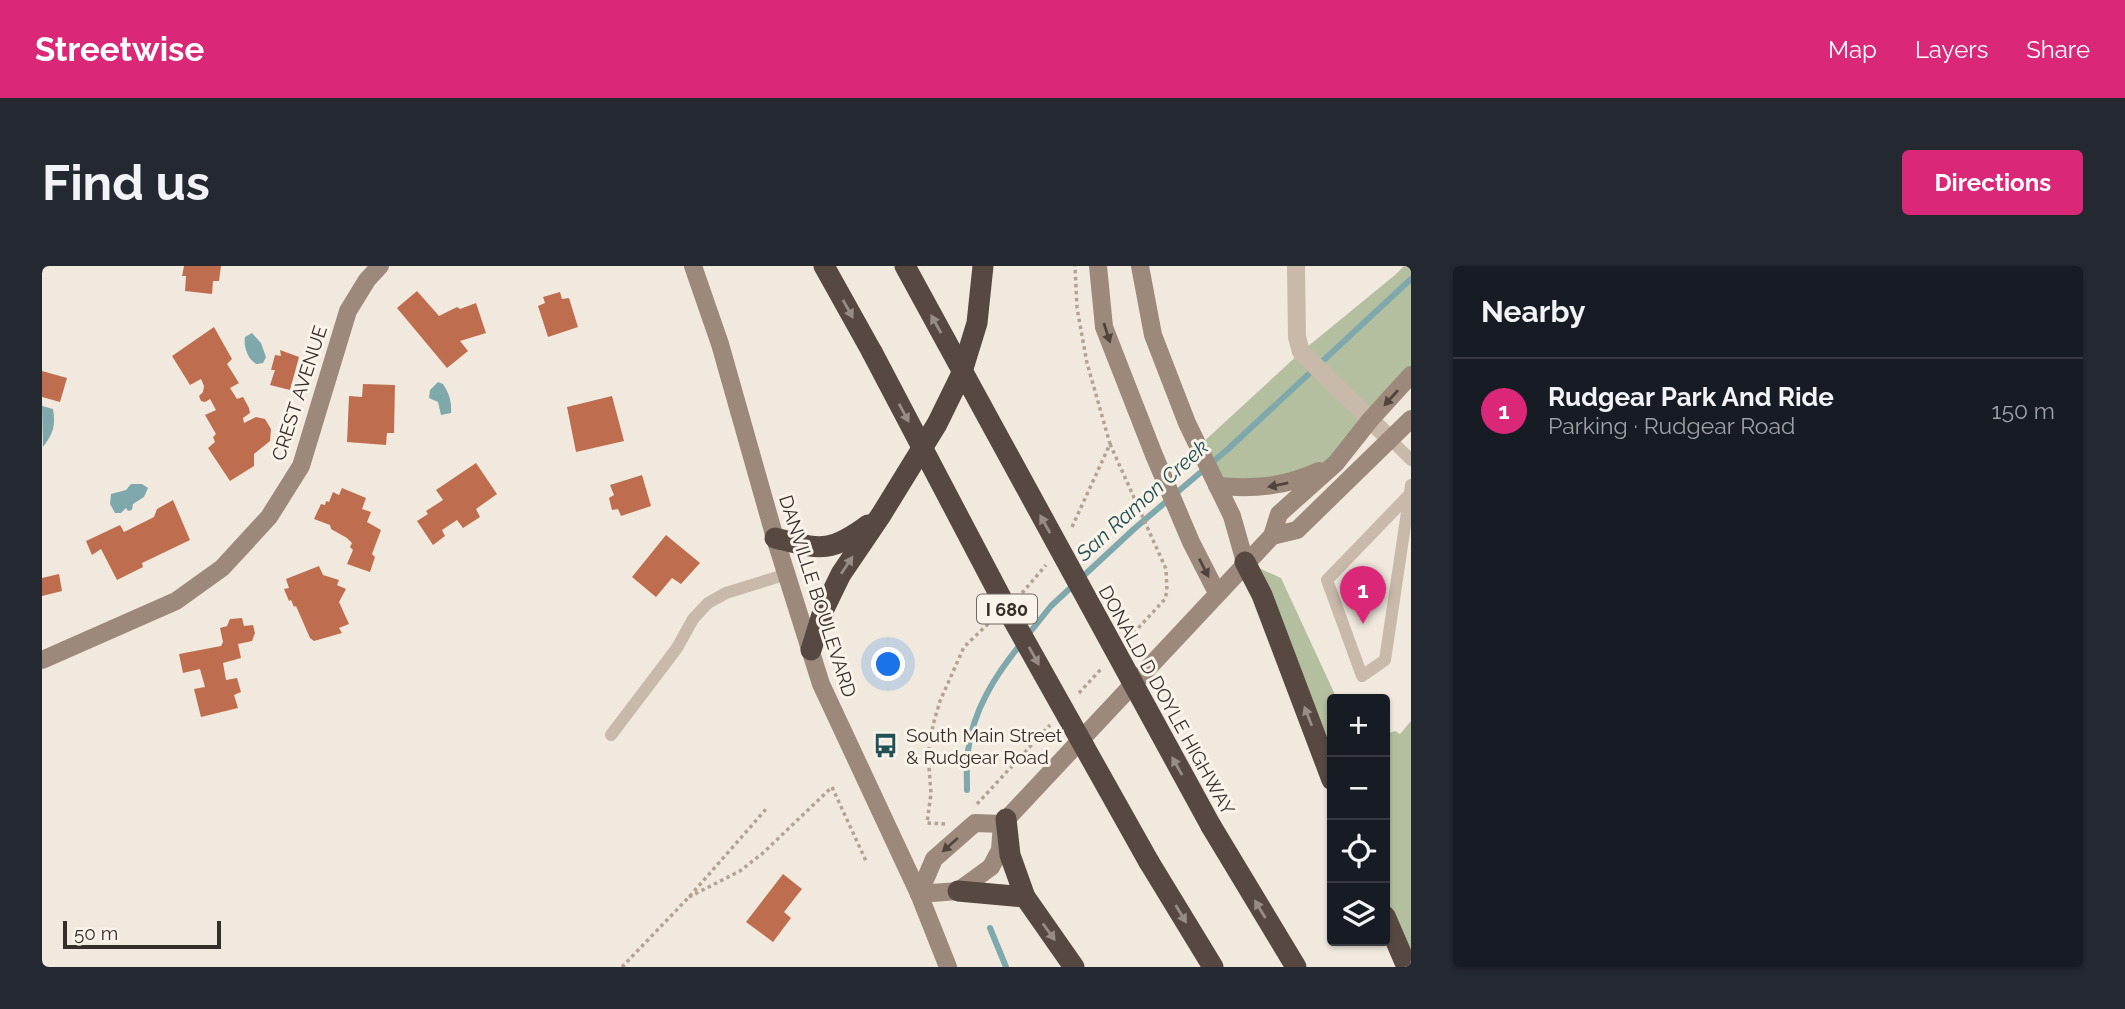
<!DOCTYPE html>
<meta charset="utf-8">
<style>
body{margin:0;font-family:Raleway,sans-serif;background:#242831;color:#f1f3f6}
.controls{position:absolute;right:21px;bottom:21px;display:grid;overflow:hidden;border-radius:7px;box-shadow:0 2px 5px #0004}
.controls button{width:63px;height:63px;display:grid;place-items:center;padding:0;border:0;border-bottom:2px solid #363941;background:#171b24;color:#f1f3f6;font:35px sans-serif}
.scale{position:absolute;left:21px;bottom:18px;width:158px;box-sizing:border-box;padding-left:7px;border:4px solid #362e29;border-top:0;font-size:19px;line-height:24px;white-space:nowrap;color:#362e29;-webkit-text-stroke:5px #f9f3ea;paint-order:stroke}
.you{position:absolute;left:847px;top:399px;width:24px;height:24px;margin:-18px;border:5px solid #fff;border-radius:50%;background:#1a73e8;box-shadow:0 0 0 10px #1a73e833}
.badge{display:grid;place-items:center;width:46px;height:46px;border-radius:50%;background:#db2777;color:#fff;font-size:23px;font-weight:700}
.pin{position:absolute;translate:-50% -58px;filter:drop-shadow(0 2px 4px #0008)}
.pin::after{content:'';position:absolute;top:37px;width:24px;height:21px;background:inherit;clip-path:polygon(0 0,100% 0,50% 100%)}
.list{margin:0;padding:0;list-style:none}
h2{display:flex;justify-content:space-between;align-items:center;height:91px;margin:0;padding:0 28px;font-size:30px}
h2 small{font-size:23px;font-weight:400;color:#9ea1a6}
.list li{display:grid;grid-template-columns:46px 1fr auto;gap:21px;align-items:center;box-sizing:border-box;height:105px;padding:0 28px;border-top:2px solid #363941}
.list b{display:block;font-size:26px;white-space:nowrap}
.list p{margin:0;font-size:23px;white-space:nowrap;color:#9ea1a6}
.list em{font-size:23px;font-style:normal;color:#9ea1a6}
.icon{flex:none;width:38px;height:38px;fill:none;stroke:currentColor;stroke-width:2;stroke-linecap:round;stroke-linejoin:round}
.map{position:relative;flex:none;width:1369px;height:701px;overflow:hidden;border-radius:7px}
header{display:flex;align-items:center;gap:42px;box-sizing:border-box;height:98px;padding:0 35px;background:#db2777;color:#fff}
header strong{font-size:33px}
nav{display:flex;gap:38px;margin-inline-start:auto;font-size:24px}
.intro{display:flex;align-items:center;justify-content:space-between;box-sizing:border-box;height:168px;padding:0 42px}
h1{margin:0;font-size:49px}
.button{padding:18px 32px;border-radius:7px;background:#db2777;color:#fff;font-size:24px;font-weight:700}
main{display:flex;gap:42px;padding:0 42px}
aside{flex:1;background:#171b24;border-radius:7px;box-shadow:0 2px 5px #0004}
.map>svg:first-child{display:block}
.green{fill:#b3bf9e}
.water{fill:#7ea8ac}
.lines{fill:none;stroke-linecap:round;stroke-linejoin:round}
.stream{stroke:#7ea8ac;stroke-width:6}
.building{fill:#be6e4e}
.path{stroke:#b4a394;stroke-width:3.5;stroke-dasharray:3.5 3.5;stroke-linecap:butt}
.lane{stroke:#c8b9aa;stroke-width:12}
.street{stroke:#c8b9aa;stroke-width:18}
.secondary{stroke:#9c897c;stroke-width:18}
.highway{stroke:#574941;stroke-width:21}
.highway-bridge{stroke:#574941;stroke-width:21}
.oneway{fill:#988d85}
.oneway2{fill:#50453e}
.labels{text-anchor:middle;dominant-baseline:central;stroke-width:6;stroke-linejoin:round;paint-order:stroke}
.shield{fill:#f9f3ea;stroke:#706963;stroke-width:2}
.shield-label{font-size:18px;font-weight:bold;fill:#362e29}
.street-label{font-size:19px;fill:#362e29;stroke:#f9f3ea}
.poi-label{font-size:19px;fill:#362e29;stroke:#f9f3ea;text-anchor:start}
.water-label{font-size:21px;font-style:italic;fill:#215055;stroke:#f9f3ea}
</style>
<header>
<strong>Streetwise</strong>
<nav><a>Map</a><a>Layers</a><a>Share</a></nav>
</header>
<div class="intro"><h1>Find us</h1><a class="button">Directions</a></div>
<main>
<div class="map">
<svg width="1369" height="701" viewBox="0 0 1369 701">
<rect width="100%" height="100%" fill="#f1e9de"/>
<!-- green -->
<g class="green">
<polygon points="1362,0 1369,0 1369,109 1294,197 1266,210 1175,220 1157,180 1259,86 1353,9"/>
<polygon points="1203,296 1239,312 1295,433 1290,433 1290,514"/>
<polygon points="1369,455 1369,701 1343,650 1343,468 1353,465 1358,468"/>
</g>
<!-- water -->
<g class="water">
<path d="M210 67 219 77 224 91 221 97 215 98C206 95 201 79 203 71Z"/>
<path d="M396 116 401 118C407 127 410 136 409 147L399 149 396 136 387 132 388 124Z"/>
<path d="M0 140 11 143C14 159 11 168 1 181Z"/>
<polygon points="89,218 100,218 106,222 102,231 91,238 90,244 86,245 84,242 79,247 73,247 68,238 69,228 84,224"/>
</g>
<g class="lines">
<!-- stream -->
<g class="stream">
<polyline points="985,370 1009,340 1092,263 1186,183 1369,13"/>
<path d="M925 524C925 511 924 498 926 485 931 444 953 410 978 379"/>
<polyline points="948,662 964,701"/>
</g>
</g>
<!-- building -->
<g class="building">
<polygon points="142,0 179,0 177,15 171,15 170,28 143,25 144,10 140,10"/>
<polygon points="375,25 397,50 415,41 418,43 434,37 444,67 418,75 426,85 405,102 355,42"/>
<polygon points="518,26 520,33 527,32 536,61 506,71 496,40 503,37 501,31"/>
<polygon points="172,61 190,93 185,98 197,117 188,122 195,133 201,131 207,142 208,147 201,152 202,157 214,151 223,153 229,163 228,175 212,188 212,200 188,215 166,182 173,176 171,171 174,168 163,149 174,144 168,133 163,136 159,135 157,130 161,126 162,120 159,113 148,119 130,90"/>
<polygon points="238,84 257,91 248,124 228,119 233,104 229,104 233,89 239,90"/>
<polygon points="0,105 25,112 18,136 0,131"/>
<polygon points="321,118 353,119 352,167 345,167 344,179 305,176 307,130 320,131"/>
<polygon points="570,130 582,175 534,186 525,141"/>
<polygon points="434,197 455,228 434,243 438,251 421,262 415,254 400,264 403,270 391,279 375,255 386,248 384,245 401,234 394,224"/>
<polygon points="600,209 609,240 579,250 576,243 570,244 567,232 572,229 568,219"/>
<polygon points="300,222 324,232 320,243 329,246 325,256 339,264 330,288 333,291 328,306 305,298 311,284 308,281 310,277 305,272 289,263 288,259 272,253 279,238 283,239 284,235 287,236 291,226 297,229"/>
<polygon points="131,234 148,274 100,297 101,301 75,314 59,283 50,289 44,275 78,259 82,266 112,251 115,243"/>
<polygon points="624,269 658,297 639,318 630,312 614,331 590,311"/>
<polygon points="277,300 281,309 297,314 295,319 304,323 297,336 307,358 297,362 300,367 272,375 268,372 254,340 252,341 249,334 247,335 242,323 247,322 244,313"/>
<polygon points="17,308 20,325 0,330 0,312"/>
<polygon points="200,352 202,360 211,359 213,367 210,375 196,378 199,392 181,397 184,414 195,412 199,426 192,429 196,442 159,451 152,423 163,421 158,403 141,407 137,388 179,380 181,376 178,362 185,360 188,353"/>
<polygon points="741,608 760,623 742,646 749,652 731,676 704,656"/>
</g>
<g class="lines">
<!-- path -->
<g class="path">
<polyline points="1068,178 1124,303 1125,325 1123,333 1089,370"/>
<polyline points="1030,261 1068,178 1045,97 1035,42 1033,0"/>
<polyline points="980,327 1004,299"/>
<polyline points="1037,427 1060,402"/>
<polyline points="935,538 1008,459"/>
<polyline points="903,558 885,557 889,527 886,489 891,459 898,435 922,381 948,356"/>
<polyline points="647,631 698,605 721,587 790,521 824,595"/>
<polyline points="580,701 647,631 725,542"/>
</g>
<!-- lane -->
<g class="lane">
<polyline points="1349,174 1369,194"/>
<polyline points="1367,229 1285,314 1320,410 1343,394 1369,219"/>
<polyline points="569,469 635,382 651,353 666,337 684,327 745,308"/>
</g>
<!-- street -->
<polyline class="street" points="1254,0 1255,71 1259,86 1349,174"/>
<!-- secondary -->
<g class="secondary">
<polyline points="651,0 678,78 733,272 779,418 877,628 906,701"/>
<polyline points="1056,0 1062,61 1112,189 1149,276 1175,327"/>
<polyline points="1098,0 1111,69 1145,157 1190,250 1203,296"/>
<path d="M1175 220C1212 223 1243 221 1277 205"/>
<polyline points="1230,270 1255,264 1369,153"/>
<polyline points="0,394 134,335 180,302 227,251 259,200 306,45 325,14 338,0"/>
<polyline points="877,628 916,625 949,601 958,584 960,558 1230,270 1237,248 1294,197 1328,154 1369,109"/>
<polyline points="877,628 892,593 933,557 960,558"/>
</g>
<!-- highway -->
<g class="highway">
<polyline points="782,0 830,86"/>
<path d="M733 272C778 283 787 288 826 259"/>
<polyline points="1203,296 1220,329 1290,514"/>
<polyline points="769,384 781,345 799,308 839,249 895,158 919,109 935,57 941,0"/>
<polyline points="964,553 968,589 983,631 1032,701"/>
<polyline points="1169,560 1254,701"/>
<polyline points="1107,596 1171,701"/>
<polyline points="916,625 983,631"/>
<polyline points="1343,650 1365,701"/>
</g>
<!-- highway-bridge -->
<g class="highway-bridge">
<polyline points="863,0 1169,560"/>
<polyline points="830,86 965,343 1107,596"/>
</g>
</g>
<!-- one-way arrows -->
<defs><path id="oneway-solid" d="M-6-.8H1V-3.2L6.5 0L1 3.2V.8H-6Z" transform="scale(1.75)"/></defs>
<g class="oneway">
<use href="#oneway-solid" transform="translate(806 43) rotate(61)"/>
<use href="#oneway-solid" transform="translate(894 58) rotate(-119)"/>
<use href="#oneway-solid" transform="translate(862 147) rotate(62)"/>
<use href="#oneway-solid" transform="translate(1003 258) rotate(-119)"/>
<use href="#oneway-solid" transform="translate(805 299) rotate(-56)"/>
<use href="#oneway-solid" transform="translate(992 390) rotate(61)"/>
<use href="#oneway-solid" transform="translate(1266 450) rotate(-111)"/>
<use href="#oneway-solid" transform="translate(1135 500) rotate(-119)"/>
<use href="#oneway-solid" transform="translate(1218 643) rotate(-121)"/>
<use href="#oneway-solid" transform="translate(1139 648) rotate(59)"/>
<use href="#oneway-solid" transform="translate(1007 666) rotate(54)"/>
</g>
<g class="oneway2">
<use href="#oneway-solid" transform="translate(1065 67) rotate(72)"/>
<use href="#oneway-solid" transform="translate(1349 132) rotate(132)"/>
<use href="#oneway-solid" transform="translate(1236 219) rotate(168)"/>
<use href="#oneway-solid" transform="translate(1162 302) rotate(63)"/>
<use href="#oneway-solid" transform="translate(908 579) rotate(138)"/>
</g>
<!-- icons -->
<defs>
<symbol id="bus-bare" viewBox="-9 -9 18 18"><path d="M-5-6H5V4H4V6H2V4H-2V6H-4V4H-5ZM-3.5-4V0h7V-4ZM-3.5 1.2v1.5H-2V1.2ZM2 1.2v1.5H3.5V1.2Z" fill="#215055" stroke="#f9f3ea" stroke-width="2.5" paint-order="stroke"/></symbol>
</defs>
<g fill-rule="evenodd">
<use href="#bus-bare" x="826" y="462" width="35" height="35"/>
</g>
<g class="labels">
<!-- shield labels -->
<rect class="shield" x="935" y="328.5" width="60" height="29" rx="5"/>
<g class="shield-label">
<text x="965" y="343">I 680</text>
</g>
<!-- street labels -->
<g class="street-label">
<text transform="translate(257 127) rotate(-72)">CREST AVENUE</text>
<text transform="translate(776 330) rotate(72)">DANVILLE BOULEVARD</text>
<text transform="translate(1125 434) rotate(61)">DONALD D DOYLE HIGHWAY</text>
</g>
<!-- poi labels -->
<g class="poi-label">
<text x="864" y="469">South Main Street<tspan x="864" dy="22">&amp; Rudgear Road</tspan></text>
</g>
<!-- water labels -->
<g class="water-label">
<text transform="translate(1100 234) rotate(-42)">San Ramon Creek</text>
</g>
</g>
</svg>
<div class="controls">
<button>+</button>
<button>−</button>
<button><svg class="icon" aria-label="locate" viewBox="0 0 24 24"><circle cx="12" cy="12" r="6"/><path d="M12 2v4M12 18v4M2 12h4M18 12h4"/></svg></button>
<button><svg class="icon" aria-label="layers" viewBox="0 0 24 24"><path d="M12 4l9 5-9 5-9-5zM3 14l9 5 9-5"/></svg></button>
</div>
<div class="scale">50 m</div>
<div class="you"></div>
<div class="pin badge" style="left:1321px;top:358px">1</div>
</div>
<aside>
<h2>Nearby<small></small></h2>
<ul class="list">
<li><span class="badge">1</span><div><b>Rudgear Park And Ride</b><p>Parking · Rudgear Road</p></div><em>150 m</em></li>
</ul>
</aside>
</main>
